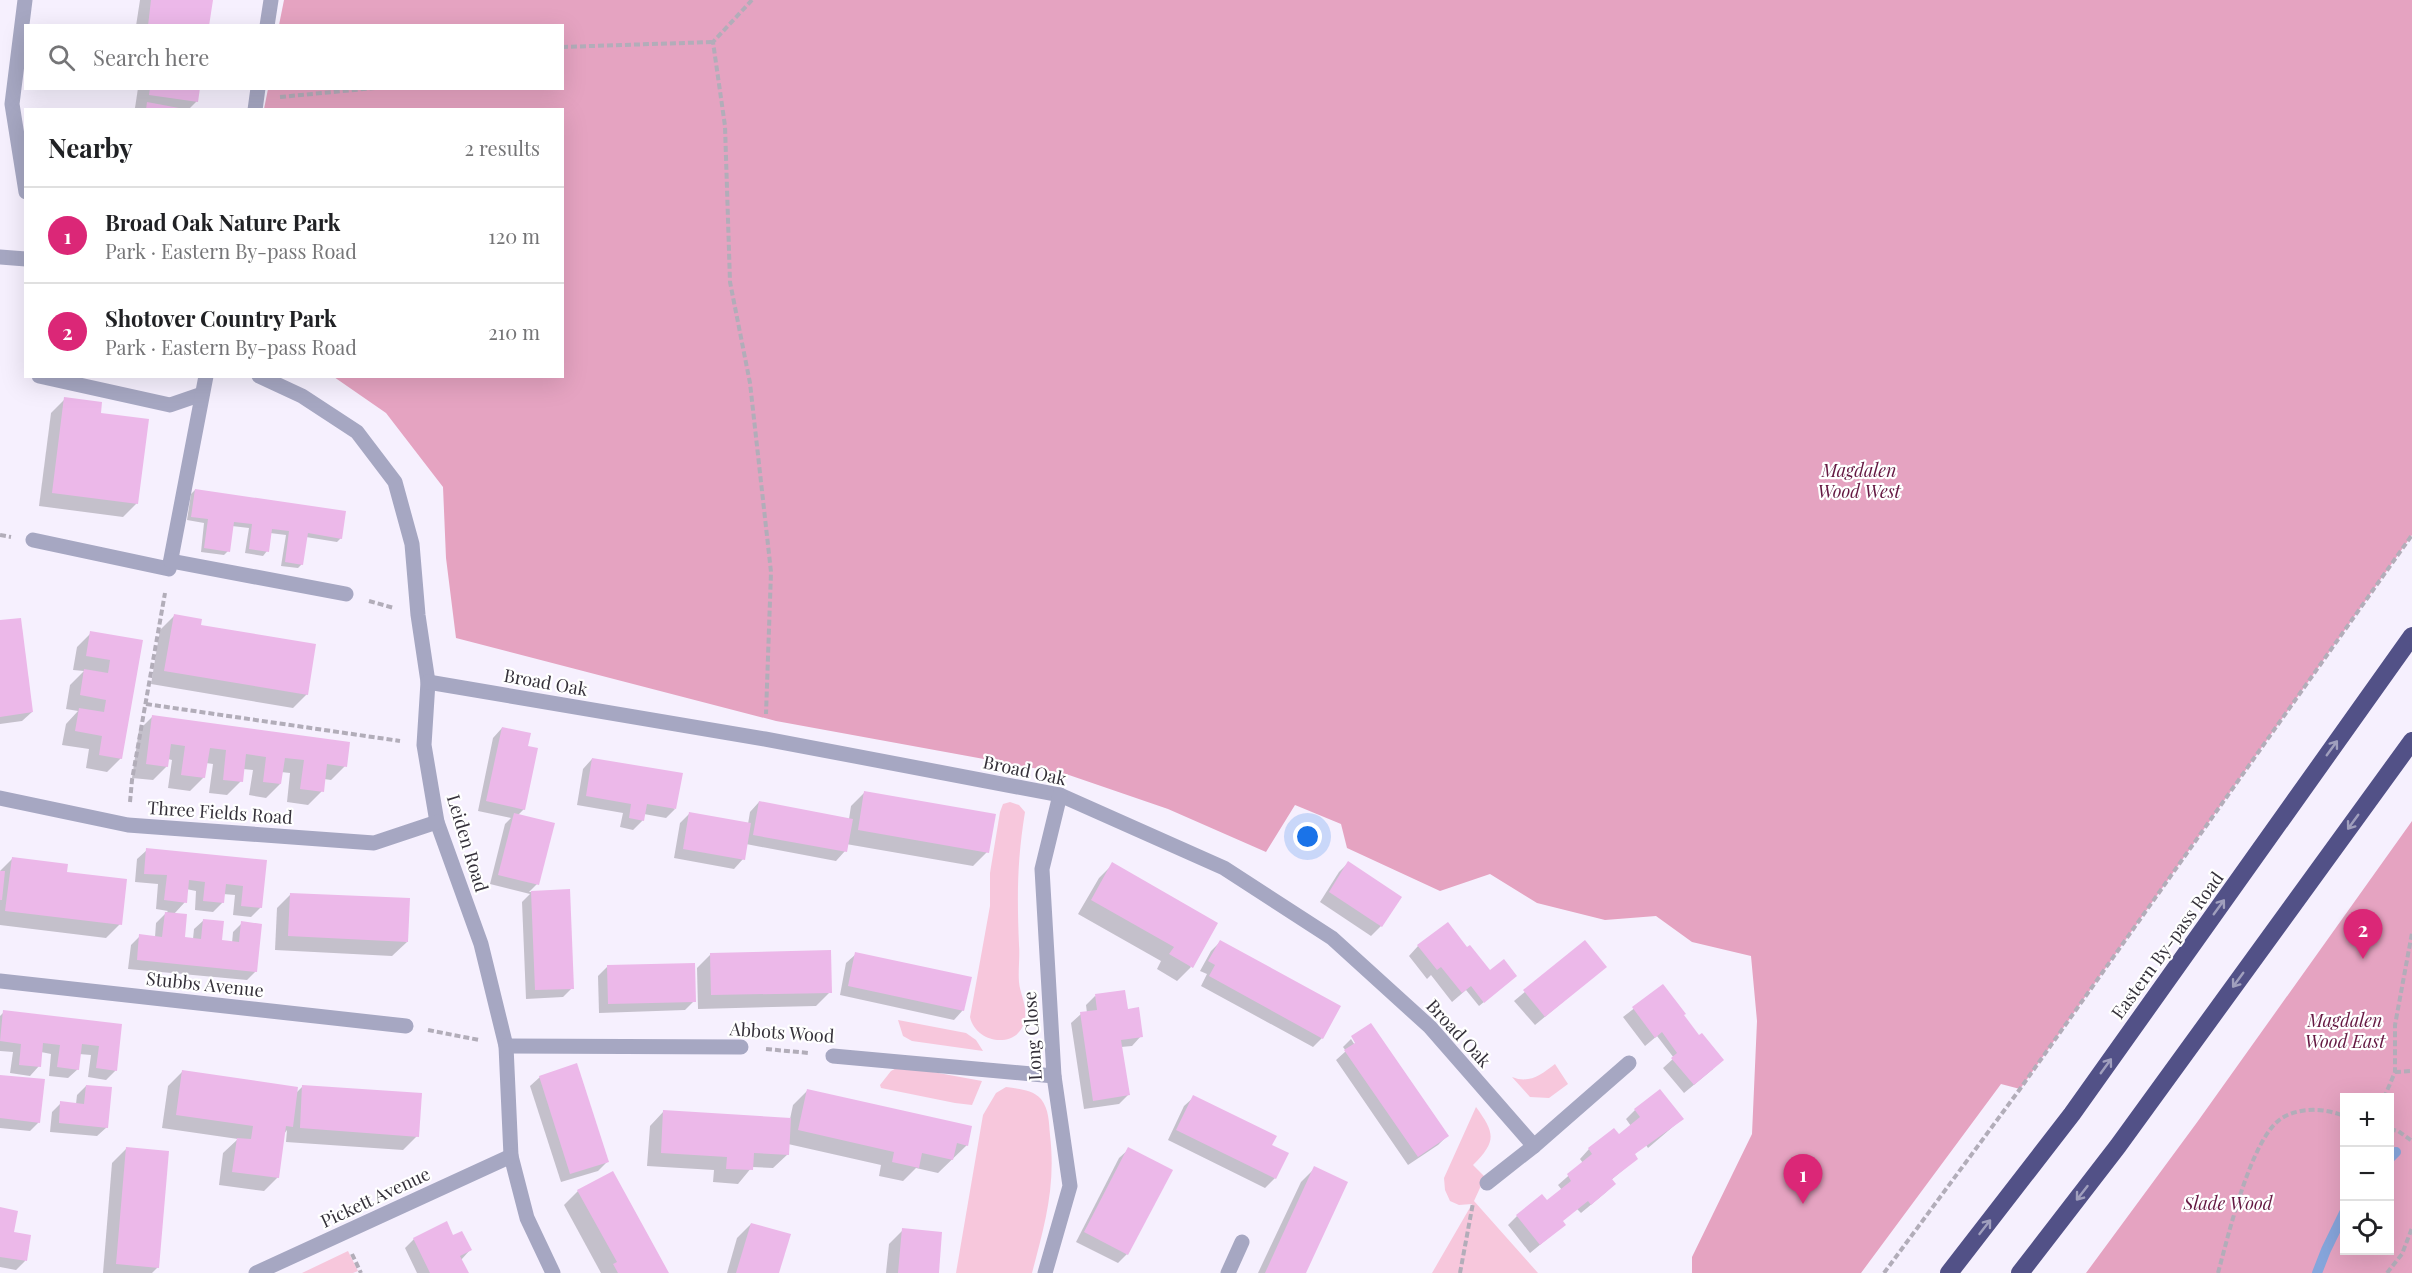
<!DOCTYPE html>
<meta charset="utf-8">
<style>
body{margin:0;font-family:"Playfair Display",serif;background:#f6f6f6;color:#202124}
.controls{position:absolute;right:18px;bottom:18px;display:grid;overflow:hidden;border-radius:0px;box-shadow:0 6px 24px #0002}
.controls button{width:54px;height:54px;display:grid;place-items:center;padding:0;border:0;border-bottom:2px solid #e0e0e0;background:#fff;color:#202124;font:30px sans-serif}
.you{position:absolute;left:1308px;top:837px;width:21px;height:21px;margin:-15px;border:4px solid #fff;border-radius:50%;background:#1a73e8;box-shadow:0 0 0 9px #1a73e833}
.badge{display:grid;place-items:center;width:39px;height:39px;border-radius:50%;background:#db2777;color:#fff;font-size:20px;font-weight:700}
.pin{position:absolute;translate:-50% -50px;filter:drop-shadow(0 2px 3px #0008)}
.pin::after{content:'';position:absolute;top:32px;width:21px;height:18px;background:inherit;clip-path:polygon(0 0,100% 0,50% 100%)}
.list{margin:0;padding:0;list-style:none}
h2{display:flex;justify-content:space-between;align-items:center;height:78px;margin:0;padding:0 24px;font-size:26px}
h2 small{font-size:20px;font-weight:400;color:#757577}
.list li{display:grid;grid-template-columns:39px 1fr auto;gap:18px;align-items:center;box-sizing:border-box;height:96px;padding:0 24px;border-top:2px solid #e0e0e0}
.list b{display:block;font-size:22px;white-space:nowrap}
.list p{margin:0;font-size:20px;white-space:nowrap;color:#757577}
.list em{font-size:20px;font-style:normal;color:#757577}
.icon{flex:none;width:33px;height:33px;fill:none;stroke:currentColor;stroke-width:2;stroke-linecap:round;stroke-linejoin:round}
.map{position:relative;flex:none;width:2412px;height:1273px;overflow:hidden}
.search{position:absolute;background:#fff;box-shadow:0 6px 24px #0002;left:24px;top:24px;width:540px;height:66px;display:flex;align-items:center;gap:15px;box-sizing:border-box;padding:0 21px;border-radius:0px;color:#757577;font-size:22px}
.panel{position:absolute;background:#fff;box-shadow:0 6px 24px #0002;left:24px;top:108px;width:540px;height:270px;border-radius:0px}
.map>svg:first-child{display:block}
.green{fill:#f7c7dc}
.forest{fill:#e5a3c1;fill-rule:evenodd}
.shadow{fill:#0003}
.lines{fill:none;stroke-linecap:round;stroke-linejoin:round}
.stream{stroke:#86a5db;stroke-width:10}
.building{fill:#ecb8e9}
.path{stroke:#b2adb9;stroke-width:4;stroke-dasharray:6 3;stroke-linecap:butt}
.minor{stroke:#a6a7c2;stroke-width:15}
.highway{stroke:#525187;stroke-width:18}
.oneway{stroke:#a09fbd}
.labels{text-anchor:middle;dominant-baseline:central;stroke-width:4.5;stroke-linejoin:round;paint-order:stroke}
.park-label{font-size:18px;font-style:italic;fill:#641842;stroke:#fff}
.street-label{font-size:18px;fill:#35313a;stroke:#fff}
</style>
<div class="map">
<svg width="2412" height="1273" viewBox="0 0 2412 1273">
<rect width="100%" height="100%" fill="#f6f0fe"/>
<!-- green -->
<g class="green">
<path d="M1010 802 1019 805 1025 812C1017 861 1017 896 1019 945 1020 958 1018 970 1019 982 1020 994 1027 1005 1025 1018 1021 1050 976 1045 970 1017L990 906V873L1000 812 1003 804Z"/>
<polygon points="898,1020 966,1033 976,1040 983,1051 912,1041 903,1036"/>
<path d="M1555 1064 1568 1084 1549 1098 1530 1097 1512 1077C1529 1084 1541 1075 1555 1064Z"/>
<polygon points="900,1066 982,1081 972,1105 955,1103 881,1088 880,1085 891,1071"/>
<path d="M1006 1087C1018 1089 1032 1089 1041 1099 1049 1109 1049 1123 1050 1135 1056 1186 1045 1224 1032 1273H956L983 1115 996 1093Z"/>
<path d="M1476 1107C1495 1133 1497 1141 1473 1165L1485 1177 1474 1201 1538 1273H1432L1472 1204 1459 1205 1450 1201 1445 1190 1444 1178Z"/>
<polygon points="348,1251 358,1271 353,1273 302,1273"/>
</g>
<!-- forest -->
<g class="forest">
<polygon points="284,0 2412,0 2412,535 2020,1089 2001,1084 1861,1273 1692,1273 1692,1257 1752,1134 1757,1021 1751,956 1692,942 1656,916 1605,920 1537,903 1490,874 1440,891 1347,848 1341,824 1295,805 1266,852 1168,809 1066,774 776,721 456,638 446,558 443,487 386,413 334,377 562,376 562,110 264,109 268,89 562,88 562,26 279,25"/>
<path d="M2412 821V1273H2086L2198 1121ZM2344 1098H2390V1250H2344Z"/>
</g>
<!-- shadow -->
<g class="shadow">
<polygon points="140,0 211,0 208,26 136,26"/>
<polygon points="138,88 198,88 197,101 188,110 135,108"/>
<polygon points="65,399 99,414 137,503 123,517 39,506 51,413"/>
<polygon points="195,490 341,538 337,542 306,537 302,564 298,568 281,566 286,535 270,533 267,551 263,556 245,553 249,528 232,526 228,551 224,555 201,552 204,523 187,520 191,494"/>
<polygon points="174,616 199,626 307,694 293,708 151,684 160,630"/>
<polygon points="0,622 32,712 22,721 0,724"/>
<polygon points="91,633 142,641 121,758 107,772 86,768 89,749 62,745 66,724 78,711 66,709 70,685 84,671 73,670 77,647"/>
<polygon points="153,716 345,766 331,780 324,779 322,791 308,805 287,802 290,773 281,772 280,784 266,798 249,795 253,770 243,769 241,781 227,795 209,793 213,764 206,763 204,777 190,791 168,788 172,760 168,759 167,766 153,780 132,778 139,730"/>
<polygon points="502,728 527,747 524,809 518,815 537,884 529,892 568,891 572,988 563,997 526,999 522,902 530,894 490,884 505,824 511,818 478,811 493,738"/>
<polygon points="592,759 675,809 666,818 644,814 643,820 633,830 620,827 623,813 577,805 583,769"/>
<polygon points="865,792 987,852 973,866 846,844 845,851 836,861 746,844 743,859 734,869 674,858 680,823 689,814 748,824 750,812 759,802 849,819 851,806"/>
<polygon points="147,850 265,861 261,907 251,917 233,915 235,895 223,894 223,902 213,912 195,910 196,891 186,889 185,902 174,914 184,938 193,939 194,929 204,920 220,941 232,943 233,932 242,923 256,971 247,980 128,969 131,945 140,936 155,937 156,923 168,911 156,909 158,884 135,882 137,859"/>
<polygon points="13,858 65,873 120,924 106,938 0,925 0,871"/>
<polygon points="1348,863 1400,897 1381,926 1371,936 1320,902 1339,872"/>
<polygon points="1113,864 1191,967 1177,981 1157,969 1161,961 1078,914 1099,878"/>
<polygon points="291,894 407,942 392,956 275,950 277,908"/>
<polygon points="1220,942 1322,1038 1313,1047 1201,986 1207,974 1200,971 1211,951"/>
<polygon points="1585,942 1605,967 1535,1025 1514,1001"/>
<polygon points="1418,946 1467,949 1490,972 1511,980 1479,1006 1466,990 1452,1002 1431,975 1427,979 1409,956"/>
<polygon points="711,954 830,992 816,1006 698,1009 697,968"/>
<polygon points="856,954 963,1010 954,1020 840,995 846,963"/>
<polygon points="607,967 694,1001 685,1010 599,1013 598,976"/>
<polygon points="1663,986 1713,1069 1684,1093 1663,1068 1674,1058 1657,1036 1645,1046 1623,1017"/>
<polygon points="1095,996 1127,1011 1141,1036 1132,1046 1121,1047 1128,1095 1119,1104 1084,1109 1071,1023 1081,1014 1087,1013 1086,1005"/>
<polygon points="4,1012 121,1025 116,1070 106,1080 88,1077 91,1055 79,1054 78,1069 68,1078 49,1076 51,1054 41,1052 39,1066 30,1076 10,1073 13,1052 0,1051 0,1016"/>
<polygon points="1351,1039 1358,1050 1447,1136 1438,1145 1408,1165 1336,1060 1346,1051 1343,1047"/>
<polygon points="182,1072 296,1093 303,1086 417,1136 403,1150 286,1142 287,1130 284,1134 278,1177 264,1191 219,1185 223,1153 238,1139 162,1128 168,1086"/>
<polygon points="0,1076 39,1122 30,1131 0,1128"/>
<polygon points="540,1077 607,1162 598,1171 561,1182 530,1086"/>
<polygon points="86,1086 107,1127 97,1136 50,1132 52,1112 61,1103 76,1104 77,1095"/>
<polygon points="807,1091 967,1145 938,1173 916,1168 903,1181 879,1176 881,1165 788,1144 788,1154 773,1168 752,1167 738,1184 713,1182 714,1170 647,1166 650,1126 664,1111 790,1119 793,1105"/>
<polygon points="1194,1097 1270,1146 1287,1154 1275,1178 1265,1188 1168,1140 1184,1106"/>
<polygon points="1635,1110 1682,1119 1648,1148 1646,1145 1633,1155 1636,1159 1611,1180 1614,1184 1605,1193 1581,1213 1577,1209 1562,1221 1564,1225 1530,1253 1508,1225 1517,1216 1547,1202 1562,1190 1558,1185 1583,1163 1580,1159 1589,1149 1618,1136 1631,1126 1626,1119"/>
<polygon points="126,1149 158,1267 152,1273 103,1273 112,1163"/>
<polygon points="1129,1149 1127,1254 1118,1263 1076,1242 1119,1158"/>
<polygon points="1315,1168 1304,1273 1258,1273 1301,1182"/>
<polygon points="578,1191 667,1273 601,1273 564,1205"/>
<polygon points="0,1209 13,1234 30,1237 25,1261 16,1270 0,1267"/>
<polygon points="751,1224 778,1273 727,1273 737,1238"/>
<polygon points="903,1230 937,1273 886,1273 889,1244"/>
<polygon points="453,1237 470,1250 461,1260 467,1273 417,1273 405,1248 414,1239"/>
</g>
<g class="lines">
<!-- stream -->
<g class="stream">
<polyline points="2390,1158 2396,1152"/>
<polyline points="2317,1273 2326,1250 2344,1213"/>
</g>
</g>
<!-- building -->
<g class="building">
<polygon points="151,0 213,0 209,26 148,26"/>
<polygon points="150,88 200,88 198,102 149,95"/>
<polygon points="147,102 179,108 179,110 146,110"/>
<polygon points="64,397 102,402 101,413 149,419 138,504 52,493"/>
<polygon points="195,489 346,511 342,539 308,533 303,565 285,562 289,531 272,529 269,552 249,549 252,524 234,522 230,552 204,548 208,519 191,517"/>
<polygon points="174,614 202,619 201,625 316,644 308,695 164,671"/>
<polygon points="21,618 33,712 0,717 0,620"/>
<polygon points="90,631 143,640 122,759 99,755 102,736 75,731 79,708 104,712 106,700 80,695 84,669 108,673 110,660 86,656"/>
<polygon points="152,715 350,742 347,767 327,764 324,792 300,789 304,760 285,758 281,784 263,782 266,757 246,754 243,782 223,780 226,750 210,748 205,778 181,775 185,746 171,744 168,767 146,764"/>
<polygon points="502,727 531,733 528,746 538,748 525,810 486,801"/>
<polygon points="592,758 683,773 676,809 647,804 644,821 629,818 631,804 586,796"/>
<polygon points="864,791 996,814 989,853 858,830"/>
<polygon points="759,801 853,819 847,852 753,835"/>
<polygon points="689,812 751,823 745,860 683,849"/>
<polygon points="514,813 555,823 539,885 498,875"/>
<polygon points="146,848 267,860 262,908 241,906 243,886 226,884 224,903 203,901 205,882 189,880 187,903 164,900 167,875 144,874"/>
<polygon points="12,857 68,864 67,872 127,879 122,925 5,911"/>
<polygon points="1348,861 1402,897 1382,927 1329,892"/>
<polygon points="1112,862 1218,923 1193,968 1169,954 1174,947 1091,900"/>
<polygon points="0,871 5,871 2,900 0,900"/>
<polygon points="570,889 574,989 535,990 531,891"/>
<polygon points="290,893 410,898 408,942 288,936"/>
<polygon points="165,912 187,914 185,937 201,939 203,919 224,921 222,940 239,942 241,921 262,924 257,972 137,960 139,934 162,937"/>
<polygon points="1448,922 1467,947 1470,945 1490,970 1504,959 1517,976 1484,1003 1471,986 1462,993 1441,967 1437,970 1417,945"/>
<polygon points="1220,940 1341,1006 1323,1039 1209,976 1215,965 1208,961"/>
<polygon points="1585,940 1607,967 1545,1017 1523,990"/>
<polygon points="831,950 832,993 711,995 710,953"/>
<polygon points="855,952 972,977 964,1011 848,986"/>
<polygon points="695,963 696,1002 608,1004 607,965"/>
<polygon points="1663,984 1686,1014 1684,1015 1699,1035 1702,1033 1724,1060 1694,1085 1671,1058 1677,1053 1662,1032 1655,1038 1632,1007"/>
<polygon points="1125,990 1128,1009 1139,1007 1143,1037 1121,1040 1130,1095 1093,1101 1080,1012 1097,1010 1095,994"/>
<polygon points="3,1010 122,1024 117,1071 96,1068 99,1046 82,1044 79,1070 57,1067 60,1045 43,1043 41,1067 19,1065 21,1044 0,1041"/>
<polygon points="1371,1023 1449,1136 1418,1157 1344,1050 1355,1043 1351,1036"/>
<polygon points="577,1063 609,1162 570,1174 539,1076"/>
<polygon points="182,1070 298,1087 293,1127 286,1126 279,1178 232,1172 237,1138 251,1139 253,1126 176,1115"/>
<polygon points="0,1075 45,1079 40,1123 0,1118"/>
<polygon points="86,1085 112,1087 108,1128 59,1123 60,1101 84,1104"/>
<polygon points="302,1085 422,1093 419,1137 300,1128"/>
<polygon points="807,1089 972,1126 968,1146 957,1143 953,1160 922,1153 919,1168 892,1162 894,1152 798,1130"/>
<polygon points="1660,1089 1684,1119 1635,1154 1638,1159 1612,1179 1616,1184 1591,1205 1588,1201 1563,1221 1566,1225 1540,1245 1516,1215 1542,1194 1547,1200 1571,1181 1567,1174 1592,1154 1588,1148 1614,1128 1619,1134 1640,1117 1634,1109"/>
<polygon points="1193,1095 1277,1136 1272,1145 1289,1153 1276,1179 1176,1130"/>
<polygon points="663,1110 791,1118 789,1155 754,1153 753,1170 726,1169 727,1157 661,1153"/>
<polygon points="126,1147 169,1151 159,1268 116,1264"/>
<polygon points="1128,1147 1173,1170 1128,1255 1084,1232"/>
<polygon points="1314,1166 1348,1182 1306,1273 1265,1273"/>
<polygon points="613,1171 669,1273 618,1273 613,1264 617,1262 577,1190"/>
<polygon points="0,1207 18,1211 14,1232 31,1235 27,1261 0,1257"/>
<polygon points="447,1221 453,1235 462,1231 472,1250 460,1256 469,1273 430,1273 413,1238"/>
<polygon points="751,1223 791,1234 779,1273 736,1273"/>
<polygon points="902,1228 942,1232 939,1273 898,1273"/>
</g>
<g class="lines">
<!-- path -->
<g class="path">
<polyline points="752,0 713,42 725,126 730,282 750,383 771,572 766,714"/>
<polyline points="562,47 713,42"/>
<polyline points="280,97 375,88"/>
<polyline points="0,535 11,537"/>
<polyline points="369,601 394,608"/>
<polyline points="146,704 400,741"/>
<polyline points="130,802 132,780 165,593"/>
<polyline points="428,1030 479,1040"/>
<polyline points="766,1049 809,1053"/>
<polyline points="2395,1072 2412,1071"/>
<polyline points="2384,1098 2395,1072 2395,1025 2412,933"/>
<polyline points="2390,1129 2398,1131 2412,1141"/>
<polyline points="352,1254 361,1273"/>
<polyline points="1460,1273 1473,1203"/>
<polyline points="1884,1273 2020,1089 2412,535"/>
<path d="M2218 1273C2228 1237 2251 1137 2282 1118 2300 1107 2325 1108 2344 1116"/>
<polyline points="2387,1273 2402,1254 2412,1228"/>
</g>
<!-- minor -->
<g class="minor">
<polyline points="25,0 12,104 26,192"/>
<polyline points="267,26 271,0"/>
<polyline points="255,110 258,88"/>
<polyline points="0,257 26,259"/>
<polyline points="39,376 170,405 202,394"/>
<polyline points="259,376 302,396 357,432 395,482 412,544 418,615 428,682 424,745 437,822 481,944 506,1046 511,1156 527,1218 553,1273"/>
<polyline points="33,540 169,569 206,376"/>
<polyline points="171,561 346,594"/>
<polyline points="428,682 765,739 1060,795 1224,868 1332,938 1430,1027 1534,1146"/>
<polyline points="0,798 128,825 374,843 437,822"/>
<polyline points="0,981 406,1026"/>
<polyline points="506,1046 741,1047"/>
<polyline points="833,1056 1054,1076"/>
<polyline points="1487,1183 1534,1146 1629,1063"/>
<polyline points="256,1273 511,1156"/>
<polyline points="1045,1273 1070,1186 1054,1076 1042,869 1060,795"/>
<polyline points="1228,1273 1242,1242"/>
</g>
<!-- highway -->
<g class="highway">
<polyline points="1949,1273 2072,1114 2412,636"/>
<polyline points="2020,1273 2118,1146 2412,741"/>
</g>
</g>
<!-- one-way arrows -->
<defs><path id="oneway-shaft" d="M-6 0H5M1.5-3L5.5 0L1.5 3" fill="none" stroke-width="1.6" stroke-linecap="round" stroke-linejoin="round" transform="scale(1.5)"/></defs>
<g class="oneway">
<use href="#oneway-shaft" transform="translate(2332 748) rotate(-54)"/>
<use href="#oneway-shaft" transform="translate(2353 822) rotate(126)"/>
<use href="#oneway-shaft" transform="translate(2219 907) rotate(-54)"/>
<use href="#oneway-shaft" transform="translate(2238 980) rotate(126)"/>
<use href="#oneway-shaft" transform="translate(2106 1066) rotate(-54)"/>
<use href="#oneway-shaft" transform="translate(2082 1193) rotate(128)"/>
<use href="#oneway-shaft" transform="translate(1985 1227) rotate(-52)"/>
</g>
<g class="labels">
<!-- park labels -->
<g class="park-label">
<text x="1859" y="470">Magdalen<tspan x="1859" dy="21">Wood West</tspan></text>
<text x="2345" y="1020">Magdalen<tspan x="2345" dy="21">Wood East</tspan></text>
<text x="2228" y="1203">Slade Wood</text>
</g>
<!-- street labels -->
<g class="street-label">
<text transform="translate(546 682) rotate(10)">Broad Oak</text>
<text transform="translate(1025 770) rotate(12)">Broad Oak</text>
<text transform="translate(220 812) rotate(4)">Three Fields Road</text>
<text transform="translate(468 843) rotate(73)">Leiden Road</text>
<text transform="translate(2167 945) rotate(-54)">Eastern By-pass Road</text>
<text transform="translate(205 984) rotate(6)">Stubbs Avenue</text>
<text transform="translate(782 1032) rotate(4)">Abbots Wood</text>
<text transform="translate(1459 1033) rotate(47)">Broad Oak</text>
<text transform="translate(1032 1036) rotate(-94)">Long Close</text>
<text transform="translate(375 1197) rotate(-25)">Pickett Avenue</text>
</g>
</g>
</svg>
<div class="controls">
<button>+</button>
<button>−</button>
<button><svg class="icon" aria-label="locate" viewBox="0 0 24 24"><circle cx="12" cy="12" r="6"/><path d="M12 2v4M12 18v4M2 12h4M18 12h4"/></svg></button>
</div>
<div class="you"></div>
<div class="pin badge" style="left:1803px;top:1204px">1</div>
<div class="pin badge" style="left:2363px;top:959px">2</div>
<div class="search"><svg class="icon" aria-label="search" viewBox="0 0 24 24"><circle cx="10" cy="10" r="6"/><path d="M15 15l6 6"/></svg>Search here</div>
<section class="panel">
<h2>Nearby<small>2 results</small></h2>
<ul class="list">
<li><span class="badge">1</span><div><b>Broad Oak Nature Park</b><p>Park · Eastern By-pass Road</p></div><em>120 m</em></li>
<li><span class="badge">2</span><div><b>Shotover Country Park</b><p>Park · Eastern By-pass Road</p></div><em>210 m</em></li>
</ul>
</section>
</div>
